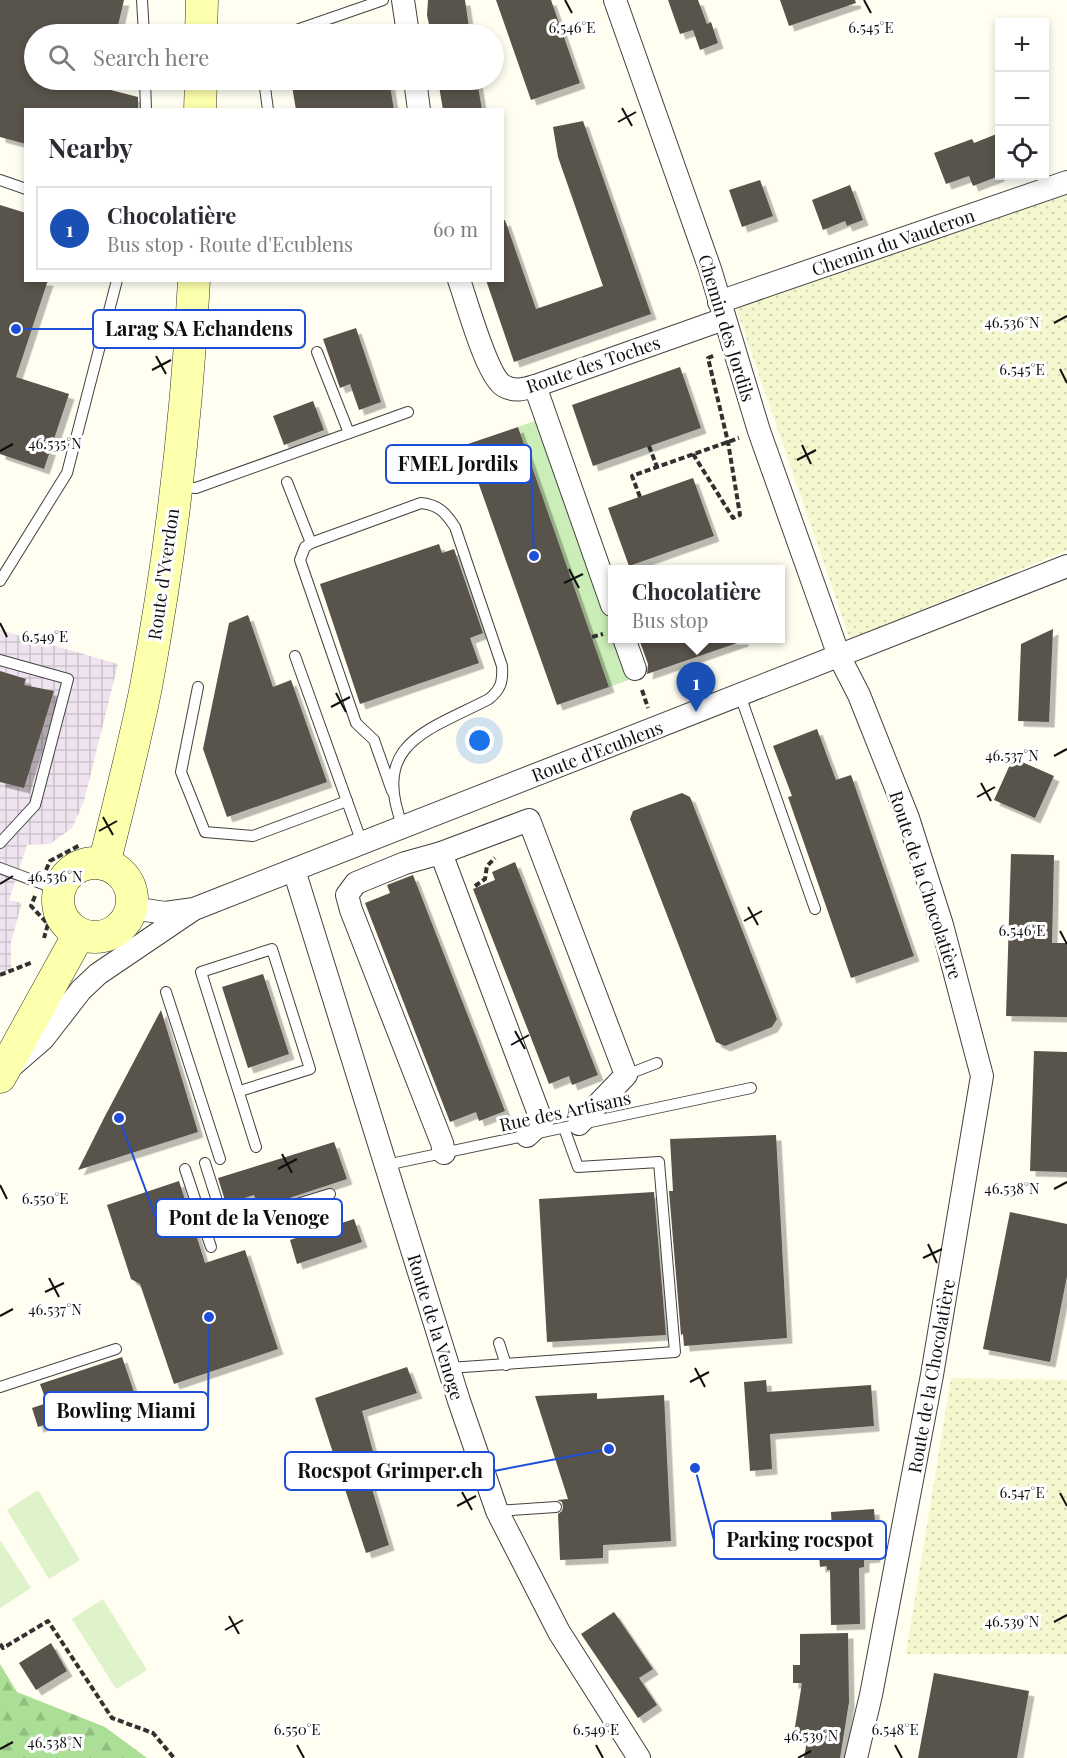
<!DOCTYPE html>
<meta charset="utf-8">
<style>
body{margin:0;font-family:"Playfair Display",serif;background:#f7f7f7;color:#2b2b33}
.controls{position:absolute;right:18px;top:18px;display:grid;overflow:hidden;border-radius:0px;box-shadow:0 3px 9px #0003}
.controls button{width:54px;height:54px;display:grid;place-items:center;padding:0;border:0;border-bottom:2px solid #e1e1e2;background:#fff;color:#2b2b33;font:30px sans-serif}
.you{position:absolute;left:480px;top:741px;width:21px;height:21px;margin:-15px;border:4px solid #fff;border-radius:50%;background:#1a73e8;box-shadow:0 0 0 9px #1a73e833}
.badge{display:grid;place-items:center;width:39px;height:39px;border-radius:50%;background:#7c3aed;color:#fff;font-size:20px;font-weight:700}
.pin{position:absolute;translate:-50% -50px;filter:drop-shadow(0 2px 3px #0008)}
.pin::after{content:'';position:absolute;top:32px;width:21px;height:18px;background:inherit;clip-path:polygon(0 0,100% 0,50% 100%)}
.popup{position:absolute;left:608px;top:565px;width:177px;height:78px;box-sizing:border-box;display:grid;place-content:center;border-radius:0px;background:#fff;filter:drop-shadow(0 2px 4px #0005);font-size:20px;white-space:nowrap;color:#7c7c81}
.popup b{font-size:22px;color:#2b2b33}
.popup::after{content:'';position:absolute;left:50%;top:100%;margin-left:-12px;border:12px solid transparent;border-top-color:#fff}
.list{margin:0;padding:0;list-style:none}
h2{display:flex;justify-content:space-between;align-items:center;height:78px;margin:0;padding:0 24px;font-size:26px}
h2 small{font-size:20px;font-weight:400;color:#7c7c81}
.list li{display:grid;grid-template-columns:39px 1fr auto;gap:18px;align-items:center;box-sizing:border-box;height:84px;margin:0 12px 12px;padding:0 12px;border:2px solid #e1e1e2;border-radius:0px}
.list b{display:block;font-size:22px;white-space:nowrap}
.list p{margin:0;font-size:20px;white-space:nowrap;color:#7c7c81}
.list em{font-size:20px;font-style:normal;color:#7c7c81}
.icon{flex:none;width:33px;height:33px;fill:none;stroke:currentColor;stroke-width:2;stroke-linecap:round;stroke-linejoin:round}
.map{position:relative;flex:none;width:1067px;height:1758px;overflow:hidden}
.search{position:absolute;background:#fff;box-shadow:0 3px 9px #0003;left:24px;top:24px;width:480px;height:66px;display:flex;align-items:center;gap:15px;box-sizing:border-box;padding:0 21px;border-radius:33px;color:#7c7c81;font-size:22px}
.panel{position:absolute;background:#fff;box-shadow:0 3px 9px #0003;left:24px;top:108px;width:480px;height:174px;border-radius:0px}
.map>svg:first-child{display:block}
.industrial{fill:url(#industrial-grid)}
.farmland{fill:url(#farmland-dots)}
.forest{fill:url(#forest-firs)}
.garden{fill:#cbedb7}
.pitch{fill:#dff3ca}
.building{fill:#59524b;filter:url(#shadow)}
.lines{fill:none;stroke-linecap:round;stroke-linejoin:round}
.lane-casing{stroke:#424242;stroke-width:12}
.street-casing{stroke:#424242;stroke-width:24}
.secondary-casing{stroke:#313131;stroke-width:33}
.path{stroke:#313131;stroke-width:4;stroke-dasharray:6 3;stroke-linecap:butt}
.lane{stroke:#fff;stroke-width:10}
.street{stroke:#fff;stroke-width:22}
.secondary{stroke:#fcffac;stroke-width:32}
.ticks{fill:none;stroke:#0f0f0f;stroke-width:2}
.labels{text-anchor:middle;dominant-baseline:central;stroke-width:6;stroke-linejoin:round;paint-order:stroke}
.street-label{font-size:18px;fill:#0f0f0f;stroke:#fff}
.ticks-label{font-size:15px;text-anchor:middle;fill:#0f0f0f;stroke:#fff;stroke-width:6;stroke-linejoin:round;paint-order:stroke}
.leader{fill:none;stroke:#1d4ed8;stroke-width:2}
.callout-dot{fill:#1d4ed8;stroke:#fff;stroke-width:2}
.callout{fill:#fff;stroke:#1d4ed8;stroke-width:2}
.callout-label{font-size:20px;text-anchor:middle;font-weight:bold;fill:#0f0f0f}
</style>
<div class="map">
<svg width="1067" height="1758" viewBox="0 0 1067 1758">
<defs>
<pattern id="industrial-grid" width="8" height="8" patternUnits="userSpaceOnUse" patternTransform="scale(1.5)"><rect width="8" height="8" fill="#eee3ee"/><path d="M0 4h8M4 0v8" fill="none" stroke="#cbc2cb"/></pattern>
<pattern id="farmland-dots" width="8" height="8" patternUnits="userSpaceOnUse" patternTransform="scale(1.5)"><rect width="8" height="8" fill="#f5f7cf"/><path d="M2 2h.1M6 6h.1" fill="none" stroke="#d1d3b1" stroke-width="1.8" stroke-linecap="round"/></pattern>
<pattern id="forest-firs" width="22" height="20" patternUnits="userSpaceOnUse" patternTransform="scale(1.5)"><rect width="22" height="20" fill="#abdf96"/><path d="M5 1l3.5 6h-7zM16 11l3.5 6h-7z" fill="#92be80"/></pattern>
<filter id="shadow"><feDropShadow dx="5.5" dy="5.5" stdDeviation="0" flood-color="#0004"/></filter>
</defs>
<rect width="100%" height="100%" fill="#fffef1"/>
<!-- industrial -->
<polygon class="industrial" points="0,630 118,664 84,801 72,828 50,844 27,845 9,900 22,903 11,942 11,969 0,975"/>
<!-- farmland -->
<g class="farmland">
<polygon points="1067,190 1067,550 850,639 735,305"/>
<polygon points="951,1378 1067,1380 1067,1654 906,1654"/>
</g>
<!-- forest -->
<polygon class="forest" points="0,1664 17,1692 105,1727 147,1758 0,1758"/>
<!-- garden -->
<polygon class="garden" points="546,417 612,605 612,638 624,639 637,677 609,687 518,427"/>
<!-- pitch -->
<g class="pitch">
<polygon points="38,1490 80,1560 49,1579 7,1510"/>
<polygon points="0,1540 31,1588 0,1608"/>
<polygon points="103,1599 147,1670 116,1689 72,1619"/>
</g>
<!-- building -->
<g class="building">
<polygon points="0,0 124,0 116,34 34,34 34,80 105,80 103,88 138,97 138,110 26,110 26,144 0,137"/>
<polygon points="428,0 465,0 470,34 431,34 427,15"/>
<polygon points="496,0 551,0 580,83 531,100"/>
<polygon points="668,0 698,0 707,24 711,22 718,43 700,50 693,30 680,34"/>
<polygon points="780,0 855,0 856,3 789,26"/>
<polygon points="291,80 389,80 394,110 296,110"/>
<polygon points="438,80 477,80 482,110 443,110"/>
<polygon points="583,121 651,314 514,362 486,280 502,280 502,221 505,220 536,309 603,286 558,157 553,127"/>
<polygon points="999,133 999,176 973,186 969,176 946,184 934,153 972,139 974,143"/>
<polygon points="760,180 773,216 742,227 729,190"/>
<polygon points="850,185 863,220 847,226 845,221 823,230 812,200"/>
<polygon points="0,205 26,213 26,280 48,280 16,377 69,394 44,469 0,454"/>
<polygon points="356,328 381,402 359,410 350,384 340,388 323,339"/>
<polygon points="680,367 701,428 593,466 572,405"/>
<polygon points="313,401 324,430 284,445 273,416"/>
<polygon points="518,427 609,687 557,705 465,445"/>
<polygon points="693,478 714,536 629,566 608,508"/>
<polygon points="439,544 442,553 454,549 483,633 470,638 479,663 360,704 320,584"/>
<polygon points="248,615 273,687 291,680 327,782 227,817 203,749 229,623"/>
<polygon points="1053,629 1049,722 1018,721 1021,644"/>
<polygon points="639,639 743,639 743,641 647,674 648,664"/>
<polygon points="0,671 26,679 24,685 54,691 24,788 0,782"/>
<polygon points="817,729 836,780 851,775 914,956 851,978 788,797 792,796 773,746"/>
<polygon points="1013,758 1054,776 1035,818 994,800"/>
<polygon points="682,793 690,797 777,1019 772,1027 725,1046 716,1042 630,819 633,811"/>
<polygon points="1011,854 1054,855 1052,943 1067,943 1067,1017 1006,1016"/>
<polygon points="515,862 598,1075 572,1085 569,1076 549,1084 473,889 495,880 492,872"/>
<polygon points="413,875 505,1111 479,1121 476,1112 450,1122 365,903 390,893 387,885"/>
<polygon points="263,974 289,1054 248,1068 222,987"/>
<polygon points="161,1010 198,1132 78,1170 104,1118"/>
<polygon points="1034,1051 1067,1052 1067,1172 1030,1171"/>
<polygon points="776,1135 787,1338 684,1346 683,1334 681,1335 669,1191 673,1191 670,1139"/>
<polygon points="334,1142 347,1179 259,1208 254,1195 226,1204 218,1178"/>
<polygon points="179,1181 205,1263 245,1250 278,1349 174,1384 140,1284 131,1279 107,1205"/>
<polygon points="654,1192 666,1335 547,1342 539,1199"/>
<polygon points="1010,1212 1067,1224 1067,1276 1050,1362 983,1349"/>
<polygon points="354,1219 362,1242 297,1264 290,1240"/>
<polygon points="122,1357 135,1395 38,1427 32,1408 47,1403 40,1384"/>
<polygon points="407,1367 417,1393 362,1411 375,1459 364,1463 389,1545 366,1553 315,1398"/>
<polygon points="766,1380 767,1392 871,1385 874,1426 770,1434 772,1469 750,1471 744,1382"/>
<polygon points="597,1393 597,1399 664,1395 671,1541 603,1545 603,1558 560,1560 558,1514 562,1511 563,1507 562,1502 557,1500 568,1499 535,1396"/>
<polygon points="874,1509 877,1546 874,1547 875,1557 864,1558 864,1567 859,1568 860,1624 831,1625 830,1570 827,1570 827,1566 820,1567 817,1530 832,1529 831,1512"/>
<polygon points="614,1612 653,1669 639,1678 657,1705 638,1718 581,1634"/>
<polygon points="848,1633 849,1702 840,1758 804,1758 808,1735 794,1733 802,1683 793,1683 793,1665 800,1665 800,1634"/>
<polygon points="51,1643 67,1671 36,1690 19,1663"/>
<polygon points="934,1673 1029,1691 1017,1758 918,1758"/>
</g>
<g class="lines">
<defs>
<g id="lane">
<polyline points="142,0 144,34"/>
<polyline points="285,34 383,0"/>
<polyline points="145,80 146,110"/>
<polyline points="264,80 268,110"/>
<polyline points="0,180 26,189"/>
<polyline points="317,352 349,433"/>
<polyline points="287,482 311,543"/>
<polyline points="178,487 196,488 408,412"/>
<polyline points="0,581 67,473 117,280"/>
<polyline points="295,656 362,843"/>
<polyline points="0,660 68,679 35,805 0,843"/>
<polyline points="198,687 181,772 205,832 253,836 347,801"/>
<polyline points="740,695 815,909"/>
<path d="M392 791 374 740 356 723 300 560 305 547 311 543 421 503C439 505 445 512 455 527L502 666C503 682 501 689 489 699 427 731 370 743 403 827"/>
<polyline points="0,868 59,890"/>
<polyline points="166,992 220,1159"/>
<polyline points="626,1075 657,1063"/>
<polyline points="240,1091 310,1069 272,949 201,972 256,1147"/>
<polyline points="586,1123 751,1088"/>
<polyline points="205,1163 225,1226 330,1194"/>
<polyline points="386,1165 571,1126"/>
<polyline points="185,1169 211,1247"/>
<polyline points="499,1343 506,1365"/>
<polyline points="449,1368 675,1352 659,1162 578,1167 564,1128"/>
<polyline points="0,1387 116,1349"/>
<polyline points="497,1511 556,1507"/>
</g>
<g id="street">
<polyline points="403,0 408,34"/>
<polyline points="615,0 710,269 759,431 839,656 859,695 908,818 942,925 982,1076 932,1375 871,1695 856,1758"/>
<polyline points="415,80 419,110"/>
<path d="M459 280C467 302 487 377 504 386 514 392 524 389 535 386L724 319"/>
<polyline points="719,302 1067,182"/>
<polyline points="535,386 612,605"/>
<polyline points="624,638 635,669"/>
<polyline points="441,853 529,820 626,1075 579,1124"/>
<polyline points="294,870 459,1401 497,1511 559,1632 639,1758"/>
<polyline points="132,908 165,913 194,909 1067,566"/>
<polyline points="13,1065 43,1039 81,990 98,974 191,911"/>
<polyline points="444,1153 442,1143 351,910 347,895 356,883 405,863 441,853 542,1122 527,1136"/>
</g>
<g id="secondary">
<polyline points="201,34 202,0"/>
<polyline points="200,110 201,80"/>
<circle cx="95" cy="900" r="37"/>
<path d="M104 864C119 805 134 746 146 687 171 553 187 416 194 280"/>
<polyline points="0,1077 79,934"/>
</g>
</defs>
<!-- lane casing -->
<use href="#lane" class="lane-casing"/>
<!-- street casing -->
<use href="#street" class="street-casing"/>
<!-- secondary casing -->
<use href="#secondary" class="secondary-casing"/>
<!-- path -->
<g class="path">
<polyline points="649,446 657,467"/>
<polyline points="693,454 733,518 740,515 728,442 708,358 715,355"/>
<polyline points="640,497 632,476 739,438"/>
<polyline points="592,637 603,634"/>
<polyline points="642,690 648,708"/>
<polyline points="46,870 50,861 80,845"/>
<polyline points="475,886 485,879 487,866 495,858"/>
<polyline points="35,896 31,906 48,924 44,938"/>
<polyline points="0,975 33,962"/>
<polyline points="0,1644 3,1648 48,1621 112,1718 153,1733 174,1758"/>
</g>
<!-- lane -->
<use href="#lane" class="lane"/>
<!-- street -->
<use href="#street" class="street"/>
<!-- secondary -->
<use href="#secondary" class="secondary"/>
</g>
<!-- ticks -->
<path class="ticks" d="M565 0 572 13M864 0 871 13M622 108 632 126M618 122 636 112M1054 323 1067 316M156 356 166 374M1060 369 1067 383M152 370 171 360M802 445 811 464M0 451 13 444M797 460 816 450M569 569 579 588M564 583 583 574M0 623 7 637M336 693 346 712M331 707 350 697M1054 756 1067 749M981 783 991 801M977 797 995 787M103 817 113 835M99 831 117 821M0 884 13 876M748 907 758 925M744 921 762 911M1060 931 1067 944M515 1031 525 1049M511 1045 529 1035M282 1154 292 1173M278 1169 297 1159M0 1185 7 1199M1054 1189 1067 1182M928 1244 937 1263M923 1258 942 1249M49 1278 59 1297M45 1292 64 1283M0 1316 13 1309M695 1368 705 1387M690 1382 709 1372M462 1492 472 1510M1060 1493 1067 1506M457 1506 476 1496M229 1616 239 1634M1054 1622 1067 1615M225 1630 243 1620M297 1745 304 1758M596 1745 603 1758M895 1745 902 1758M0 1749 13 1742M798 1758 811 1751"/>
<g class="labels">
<!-- street labels -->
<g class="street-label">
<text transform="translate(893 242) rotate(-19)">Chemin du Vauderon</text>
<text transform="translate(727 328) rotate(73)">Chemin des Jordils</text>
<text transform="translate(593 364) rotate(-19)">Route des Toches</text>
<text transform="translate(163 574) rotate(-82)">Route d'Yverdon</text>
<text transform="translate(597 751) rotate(-21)">Route d'Ecublens</text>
<text transform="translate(926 885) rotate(72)">Route de la Chocolatière</text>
<text transform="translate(565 1111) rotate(-12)">Rue des Artisans</text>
<text transform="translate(436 1327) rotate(73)">Route de la Venoge</text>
<text transform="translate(931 1376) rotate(-80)">Route de la Chocolatière</text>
</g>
</g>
<g class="ticks-label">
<text x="572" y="33">6.546°E</text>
<text x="871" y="33">6.545°E</text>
<text x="1012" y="328">46.536°N</text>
<text x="1022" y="375">6.545°E</text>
<text x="55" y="449">46.535°N</text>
<text x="45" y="642">6.549°E</text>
<text x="1012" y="761">46.537°N</text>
<text x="55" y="882">46.536°N</text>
<text x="1022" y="936">6.546°E</text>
<text x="1012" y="1194">46.538°N</text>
<text x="45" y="1204">6.550°E</text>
<text x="55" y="1315">46.537°N</text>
<text x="1022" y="1498">6.547°E</text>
<text x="1012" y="1627">46.539°N</text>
<text x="297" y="1735">6.550°E</text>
<text x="596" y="1735">6.549°E</text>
<text x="895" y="1735">6.548°E</text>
<text x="811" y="1741">46.539°N</text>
<text x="55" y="1748">46.538°N</text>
</g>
<!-- callouts -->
<path class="leader" d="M16 329L93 329M534 556L531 464M119 1118L156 1218M209 1317L208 1411M609 1449L494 1471M695 1468L714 1540"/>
<g class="callout-dot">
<circle cx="16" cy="329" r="6"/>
<circle cx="534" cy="556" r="6"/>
<circle cx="119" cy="1118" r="6"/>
<circle cx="209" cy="1317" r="6"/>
<circle cx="609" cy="1449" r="6"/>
<circle cx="695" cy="1468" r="6"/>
</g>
<g class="callout">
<rect x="93" y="310" width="212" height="38" rx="6"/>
<rect x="386" y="445" width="145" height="38" rx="6"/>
<rect x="156" y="1199" width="186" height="38" rx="6"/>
<rect x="44" y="1392" width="164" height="38" rx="6"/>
<rect x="285" y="1452" width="209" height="38" rx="6"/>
<rect x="714" y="1521" width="172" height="38" rx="6"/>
</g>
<g class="callout-label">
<text x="199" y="336">Larag SA Echandens</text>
<text x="458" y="471">FMEL Jordils</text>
<text x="249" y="1225">Pont de la Venoge</text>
<text x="126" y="1418">Bowling Miami</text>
<text x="390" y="1478">Rocspot Grimper.ch</text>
<text x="800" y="1547">Parking rocspot</text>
</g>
</svg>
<div class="controls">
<button>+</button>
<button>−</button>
<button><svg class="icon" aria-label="locate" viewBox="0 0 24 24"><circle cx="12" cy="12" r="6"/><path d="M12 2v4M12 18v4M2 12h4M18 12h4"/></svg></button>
</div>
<div class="you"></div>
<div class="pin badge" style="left:696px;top:712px;background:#1a4fb4">1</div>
<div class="popup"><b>Chocolatière</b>Bus stop</div>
<div class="search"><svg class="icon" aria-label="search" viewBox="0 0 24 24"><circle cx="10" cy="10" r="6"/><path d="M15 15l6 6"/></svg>Search here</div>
<section class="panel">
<h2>Nearby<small></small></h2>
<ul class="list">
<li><span class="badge" style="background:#1a4fb4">1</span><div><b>Chocolatière</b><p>Bus stop · Route d'Ecublens</p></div><em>60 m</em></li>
</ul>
</section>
</div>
